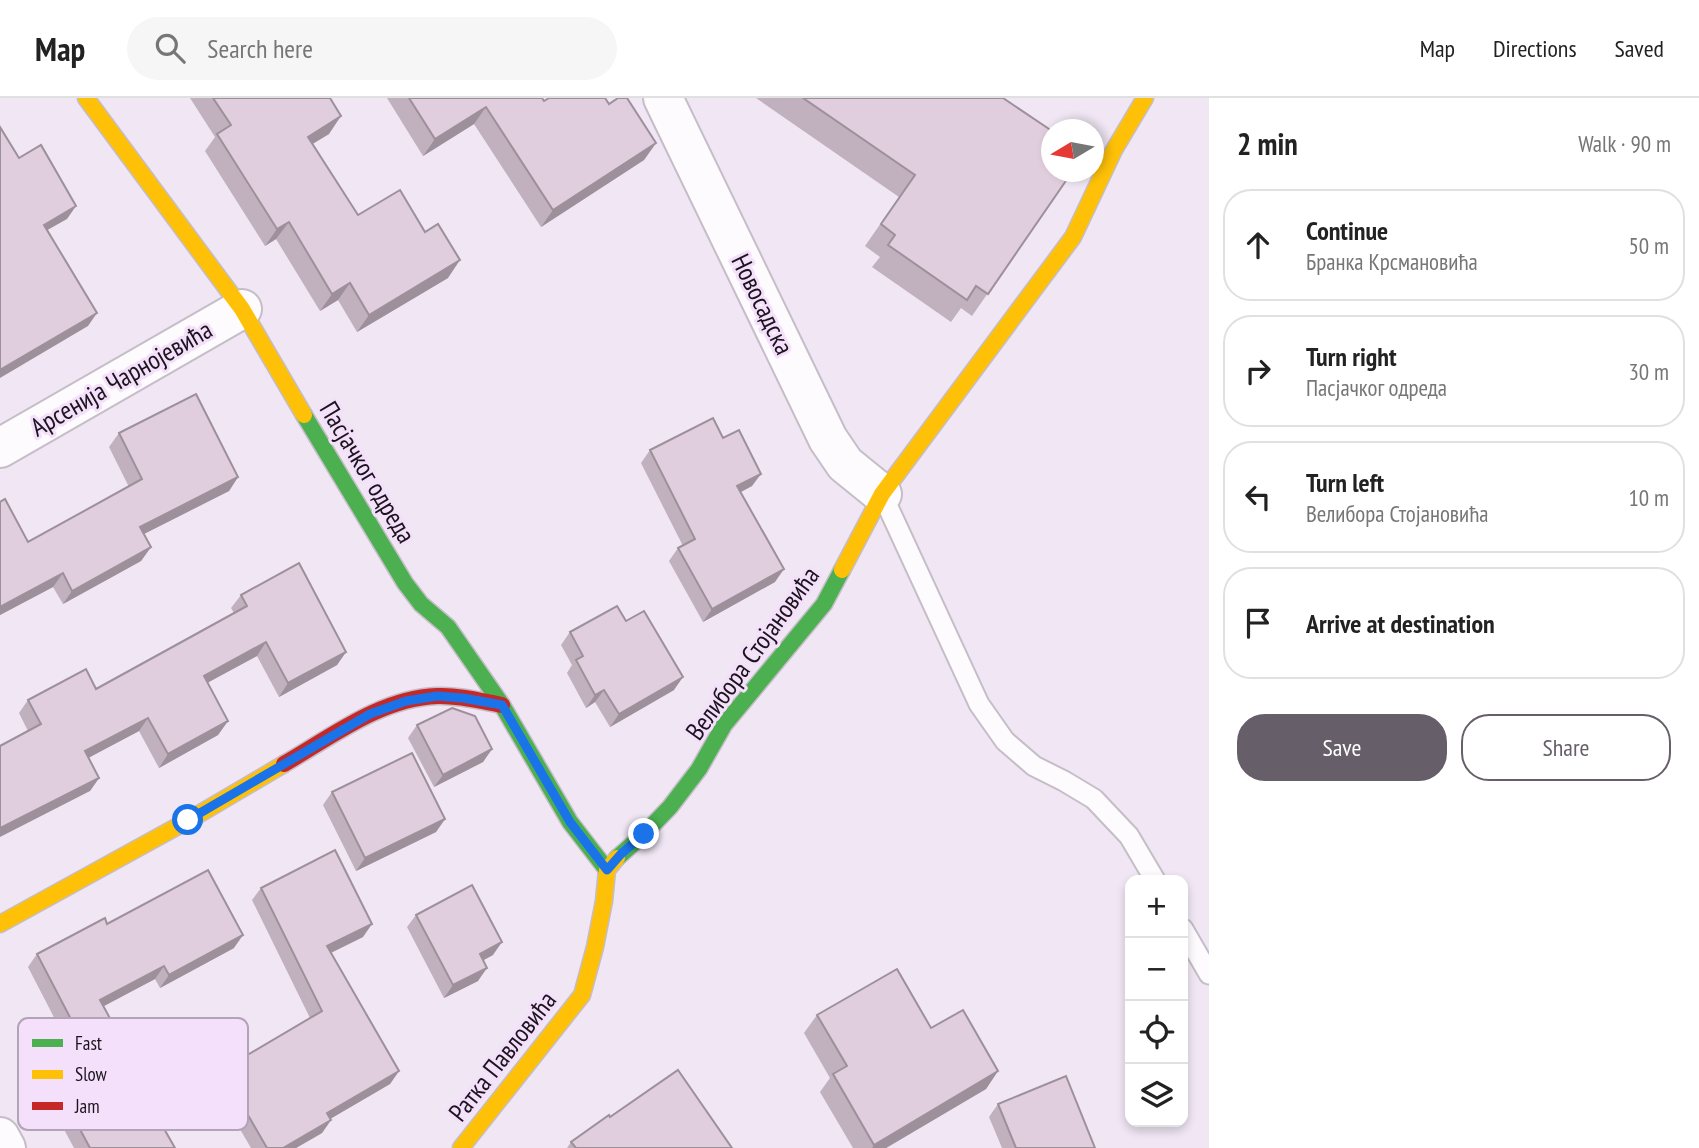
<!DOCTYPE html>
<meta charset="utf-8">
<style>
body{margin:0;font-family:"PT Sans Narrow",sans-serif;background:#f6f6f6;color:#222}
.controls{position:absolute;right:21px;bottom:21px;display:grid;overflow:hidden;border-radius:14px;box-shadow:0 4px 10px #0003}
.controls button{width:63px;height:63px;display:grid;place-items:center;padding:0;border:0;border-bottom:2px solid #e0e0e0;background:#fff;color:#222;font:35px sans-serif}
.compass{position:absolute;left:1041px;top:21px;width:63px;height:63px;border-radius:50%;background:#fff;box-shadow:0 4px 10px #0003;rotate:260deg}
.stop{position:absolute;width:21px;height:21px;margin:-16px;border:5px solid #1a73e8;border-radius:50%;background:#fff}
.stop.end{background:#1a73e8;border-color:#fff;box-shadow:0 2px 7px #0008}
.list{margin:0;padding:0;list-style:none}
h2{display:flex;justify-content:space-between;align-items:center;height:91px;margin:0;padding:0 28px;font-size:30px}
h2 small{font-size:23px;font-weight:400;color:#767676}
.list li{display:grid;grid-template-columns:46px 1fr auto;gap:21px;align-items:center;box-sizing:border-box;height:112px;margin:0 14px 14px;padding:0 14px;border:2px solid #e0e0e0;border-radius:28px}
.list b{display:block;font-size:26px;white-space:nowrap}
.list p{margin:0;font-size:23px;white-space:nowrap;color:#767676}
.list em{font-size:23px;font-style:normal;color:#767676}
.actions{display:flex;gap:14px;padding:21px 28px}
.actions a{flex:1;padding:16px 0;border:2px solid #665e68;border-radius:28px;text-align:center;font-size:24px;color:#665e68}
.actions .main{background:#665e68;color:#fff}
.icon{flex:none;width:38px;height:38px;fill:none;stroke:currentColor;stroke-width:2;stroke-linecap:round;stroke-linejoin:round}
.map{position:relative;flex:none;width:1209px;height:1050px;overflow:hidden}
header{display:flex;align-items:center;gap:42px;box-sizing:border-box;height:98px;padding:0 35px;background:#fff;border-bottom:2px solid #e0e0e0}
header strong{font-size:33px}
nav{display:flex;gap:38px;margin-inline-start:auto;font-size:24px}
.search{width:490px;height:63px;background:#f6f6f6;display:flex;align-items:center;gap:18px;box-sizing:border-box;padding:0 24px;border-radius:38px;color:#767676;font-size:26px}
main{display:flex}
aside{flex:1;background:#fff}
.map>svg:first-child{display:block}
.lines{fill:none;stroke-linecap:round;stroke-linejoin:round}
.lane-casing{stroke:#c5bdc7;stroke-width:23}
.street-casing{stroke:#c5bdc7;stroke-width:42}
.fast-casing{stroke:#c5bdc7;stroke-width:19}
.slow-casing{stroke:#c5bdc7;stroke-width:19}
.jam-casing{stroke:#c5bdc7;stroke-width:19}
.lane{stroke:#fdfbfd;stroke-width:19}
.street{stroke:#fdfbfd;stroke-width:38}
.fast{stroke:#4caf50;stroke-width:16}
.slow{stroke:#ffc107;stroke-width:16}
.jam{stroke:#c62828;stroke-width:16}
.wall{fill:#c1b0be}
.shaded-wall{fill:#9d909b}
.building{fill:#e0cddd;stroke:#9d909b;stroke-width:2}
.route{stroke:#1a73e8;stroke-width:9}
.labels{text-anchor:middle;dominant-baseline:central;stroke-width:6;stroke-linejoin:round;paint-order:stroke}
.street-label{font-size:26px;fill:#1b141d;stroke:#f4e0fa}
.key{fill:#f4e0fa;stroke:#b3a3b8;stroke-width:2}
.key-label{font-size:19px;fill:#1b141d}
</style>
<header>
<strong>Map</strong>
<div class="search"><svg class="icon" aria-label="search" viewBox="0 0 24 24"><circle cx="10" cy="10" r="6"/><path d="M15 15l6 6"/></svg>Search here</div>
<nav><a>Map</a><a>Directions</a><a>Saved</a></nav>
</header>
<main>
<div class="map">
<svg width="1209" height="1050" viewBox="0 0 1209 1050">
<rect width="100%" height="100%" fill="#f0e6f4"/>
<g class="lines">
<defs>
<g id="lane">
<polyline points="882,396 979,606 1005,643 1034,668 1064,683 1094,701 1129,738 1155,782"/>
<polyline points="1183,831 1209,876"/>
</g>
<g id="street">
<polyline points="663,0 828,341 845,366 882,396"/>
<polyline points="0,350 242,211"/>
<polyline points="0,1039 6,1050"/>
</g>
<g id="fast">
<polyline points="304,317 405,485 421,506 448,529 502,607 570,724 607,772"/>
<polyline points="617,760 644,736 670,709 699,671 724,627 824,506 842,472"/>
</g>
<g id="slow">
<polyline points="86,0 242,211 304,317"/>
<polyline points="842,472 882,396 1073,139 1114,52 1145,0"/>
<polyline points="0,826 189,722 284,666"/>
<polyline points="461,1050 582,897 595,849 604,803 607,772 617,760"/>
</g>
<path id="jam" d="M284 666C331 639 381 600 437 598 459 597 481 603 502 607"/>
</defs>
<!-- lane casing -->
<use href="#lane" class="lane-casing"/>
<!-- street casing -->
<use href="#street" class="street-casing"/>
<!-- fast casing -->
<use href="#fast" class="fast-casing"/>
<!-- slow casing -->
<use href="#slow" class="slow-casing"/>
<!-- jam casing -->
<use href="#jam" class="jam-casing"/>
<!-- lane -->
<use href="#lane" class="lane"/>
<!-- street -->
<use href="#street" class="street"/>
<!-- fast -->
<use href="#fast" class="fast"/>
<!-- slow -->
<use href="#slow" class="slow"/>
<!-- jam -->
<use href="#jam" class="jam"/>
</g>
<!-- wall -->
<g class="wall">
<polygon points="190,0 330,0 329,36 312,46 358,117 448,180 357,234 338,202 320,213 276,141 265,148 205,53 215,39"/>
<polygon points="387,0 542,0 544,3 609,6 656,45 644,62 541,129 474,26 423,58"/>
<polygon points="756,0 1003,0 1052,74 1072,74 972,218 961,210 951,224 872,169 880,159 865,148 899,99"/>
<polygon points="119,335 238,379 229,393 144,436 151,449 141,463 63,506 53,489 0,517 0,404 28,444 129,389 109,349"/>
<polygon points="723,340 752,388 740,394 775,484 703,524 669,463 678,450 683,448 641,365 650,352"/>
<polygon points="241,497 346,554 337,567 279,599 257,558 207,585 228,623 218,637 159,670 139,633 88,660 99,680 90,693 28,633 19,615 28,602 96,591 234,515 231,510"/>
<polygon points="626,523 674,592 610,629 595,604 586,610 567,575 572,567 561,547 570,534"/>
<polygon points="417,627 492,651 483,664 434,689 408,640"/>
<polygon points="332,694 445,721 436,734 356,773 323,707"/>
<polygon points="261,790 363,839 331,855 399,973 390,986 330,1021 331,1022 322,1035 296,1050 251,1050 213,985 222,972 310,920 252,802"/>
<polygon points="416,817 493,857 483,862 478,883 444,900 407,829"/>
<polygon points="107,826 234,850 160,890 155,881 103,908 156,1005 153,1010 175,1050 74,1050 39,985 48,972 74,958 28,869 37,856"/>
<polygon points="817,917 931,930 998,973 986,991 886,1050 853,1050 820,994 830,980 804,935"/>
<polygon points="998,1006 1095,1050 1002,1050 989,1019"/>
<polygon points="610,1019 732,1050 567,1050 571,1044"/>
</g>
<!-- shaded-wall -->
<g class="shaded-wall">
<polygon points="486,9 474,26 423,58 435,41"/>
<polygon points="341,18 329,36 296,56 308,39"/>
<polygon points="656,45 644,62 541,129 553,112"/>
<polygon points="76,108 67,121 35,139 44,127"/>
<polygon points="289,124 276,141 265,148 277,131"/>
<polygon points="460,162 448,180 357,234 369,217"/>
<polygon points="350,185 338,202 320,213 332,196"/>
<polygon points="97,215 88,228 0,280 0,272"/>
<polygon points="761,376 752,388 728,401 737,388"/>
<polygon points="238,379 229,393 130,443 140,429"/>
<polygon points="151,449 141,463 63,506 72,493"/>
<polygon points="784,471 775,484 703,524 712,511"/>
<polygon points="63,475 53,489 0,517 0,509"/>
<polygon points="266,544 257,558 194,592 204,578"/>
<polygon points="346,554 337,567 279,599 288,585"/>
<polygon points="683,579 674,592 610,629 619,616"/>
<polygon points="604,592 595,604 586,610 595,597"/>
<polygon points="148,620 139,633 75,667 85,653"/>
<polygon points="228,623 218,637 159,670 168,656"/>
<polygon points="492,651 483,664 434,689 443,677"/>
<polygon points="99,680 90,693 0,739 0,730"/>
<polygon points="445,721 436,734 356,773 365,760"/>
<polygon points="372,826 363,839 318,861 327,848"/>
<polygon points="243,837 234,850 160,890 169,877"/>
<polygon points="502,844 493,857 471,869 480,856"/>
<polygon points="164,868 155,881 91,915 100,902"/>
<polygon points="487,870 478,883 444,900 453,887"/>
<polygon points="399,973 390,986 318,1028 327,1015"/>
<polygon points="998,973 986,991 886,1050 872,1050 874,1047"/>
<polygon points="331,1022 322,1035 296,1050 283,1050"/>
</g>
<!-- building -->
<g class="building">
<polygon points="213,0 330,0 341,18 308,39 358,117 400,92 425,134 438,126 460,162 369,217 350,185 332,196 289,124 277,131 217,36 231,27"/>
<polygon points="409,0 542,0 544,3 549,0 605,0 609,6 618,0 627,0 656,45 553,112 486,9 435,41"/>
<polygon points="803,0 1003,0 1052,33 1052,74 1072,74 988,196 976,188 967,202 888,147 895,137 881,126 915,77"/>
<polygon points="0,29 19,60 41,47 76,108 44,127 97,215 0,272"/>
<polygon points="196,296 238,379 140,429 151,449 72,493 63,475 0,509 0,404 5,401 28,444 142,381 119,335"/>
<polygon points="713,320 723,340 739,332 761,376 737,388 784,471 712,511 678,450 695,441 650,352"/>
<polygon points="299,465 346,554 288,585 266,544 204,578 228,623 168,656 148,620 85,653 99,680 0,730 0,648 41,626 28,602 86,571 96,591 247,508 241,497"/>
<polygon points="617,508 626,523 644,513 683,579 619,616 604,592 595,597 576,562 583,558 570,534"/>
<polygon points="452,610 475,618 492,651 443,677 417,627"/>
<polygon points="412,655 445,721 365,760 332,694"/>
<polygon points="335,752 372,826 327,848 399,973 327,1015 331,1022 283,1050 267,1050 222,972 322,913 261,790"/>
<polygon points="208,772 243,837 169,877 164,868 100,902 156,1005 151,1008 175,1050 90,1050 48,972 87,952 37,856 105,820 107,826"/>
<polygon points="472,787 502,844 480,856 487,870 453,887 416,817"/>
<polygon points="897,871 931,930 963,912 998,973 874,1047 833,976 847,968 817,917"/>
<polygon points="678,972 732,1050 576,1050 571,1044 609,1017 610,1019"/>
<polygon points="1066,978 1095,1050 1016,1050 998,1006"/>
</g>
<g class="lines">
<!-- route -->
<polyline class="route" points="188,722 370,616 406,603 437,598 463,600 502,607 570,724 607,772 621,756 644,736"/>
</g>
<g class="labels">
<!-- street labels -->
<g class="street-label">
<text transform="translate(763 206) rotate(64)">Новосадска</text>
<text transform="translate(121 280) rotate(-30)">Арсенија Чарнојевића</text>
<text transform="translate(368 374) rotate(59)">Пасјачког одреда</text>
<text transform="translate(752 555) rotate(-54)">Велибора Стојановића</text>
<text transform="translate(502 958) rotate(-52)">Ратка Павловића</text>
</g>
</g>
<!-- legend -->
<rect x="18" y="920" width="230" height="112" rx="10" class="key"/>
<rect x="32" y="941" width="31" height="8" fill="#4caf50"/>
<rect x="32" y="972" width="31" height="9" fill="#ffc107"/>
<rect x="32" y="1004" width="31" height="8" fill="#c62828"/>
<g class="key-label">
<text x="75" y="952">Fast</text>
<text x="75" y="983">Slow</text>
<text x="75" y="1015">Jam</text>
</g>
</svg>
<div class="controls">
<button>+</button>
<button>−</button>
<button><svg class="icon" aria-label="locate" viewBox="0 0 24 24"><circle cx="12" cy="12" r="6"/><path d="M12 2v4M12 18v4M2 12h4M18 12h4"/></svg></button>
<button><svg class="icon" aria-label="layers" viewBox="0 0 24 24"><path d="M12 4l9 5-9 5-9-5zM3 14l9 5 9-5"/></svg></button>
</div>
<svg class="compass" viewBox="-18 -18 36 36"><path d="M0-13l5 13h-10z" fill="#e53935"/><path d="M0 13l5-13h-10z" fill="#767676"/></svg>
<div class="stop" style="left:188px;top:722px"></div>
<div class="stop end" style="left:644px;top:736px"></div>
</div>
<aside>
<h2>2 min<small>Walk · 90 m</small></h2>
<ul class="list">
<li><svg class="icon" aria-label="ahead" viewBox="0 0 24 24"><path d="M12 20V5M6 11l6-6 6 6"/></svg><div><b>Continue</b><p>Бранка Крсмановића</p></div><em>50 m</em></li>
<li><svg class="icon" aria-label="right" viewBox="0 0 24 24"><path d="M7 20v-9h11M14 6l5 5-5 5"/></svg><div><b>Turn right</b><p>Пасјачког одреда</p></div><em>30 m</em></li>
<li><svg class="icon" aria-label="left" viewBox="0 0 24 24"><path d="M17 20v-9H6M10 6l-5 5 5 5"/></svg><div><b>Turn left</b><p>Велибора Стојановића</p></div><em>10 m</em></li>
<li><svg class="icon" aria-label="arrive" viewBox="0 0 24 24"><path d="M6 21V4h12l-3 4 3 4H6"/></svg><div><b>Arrive at destination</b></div></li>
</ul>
<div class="actions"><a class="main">Save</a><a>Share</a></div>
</aside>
</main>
